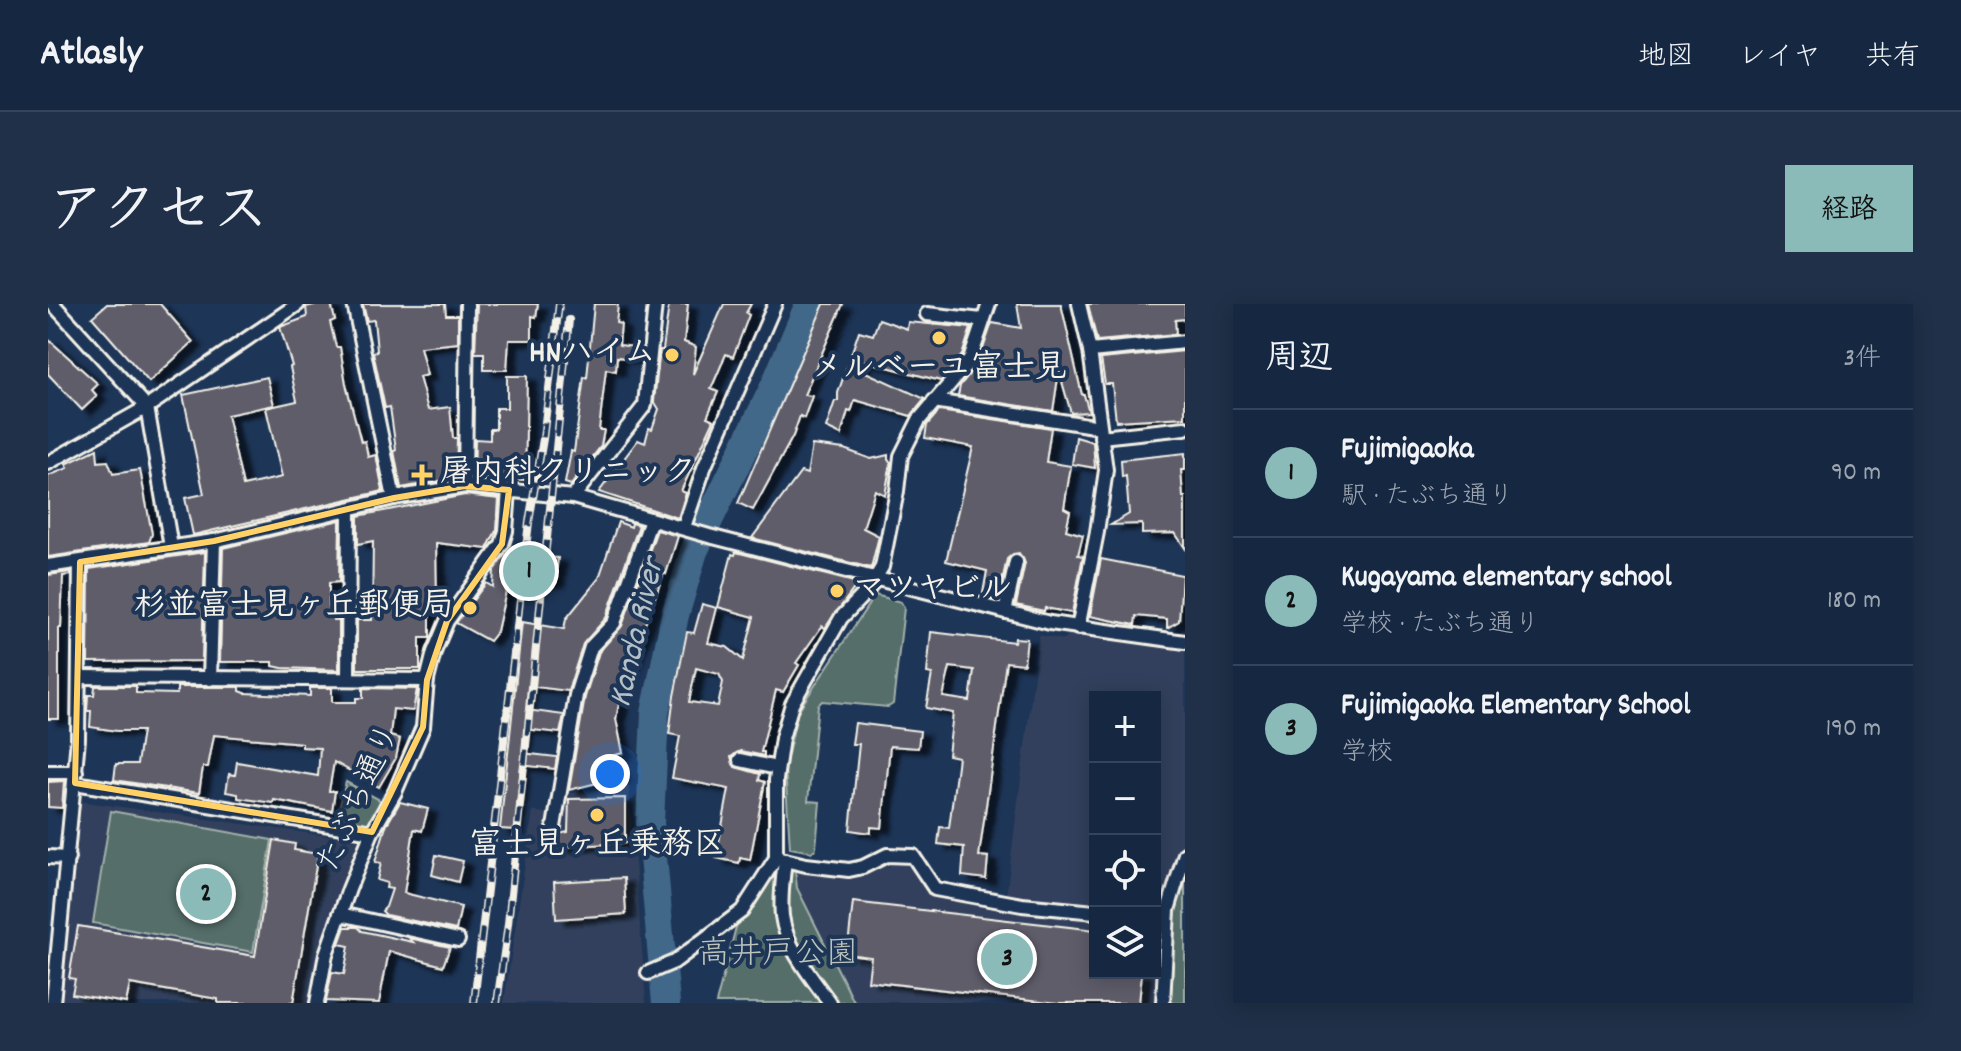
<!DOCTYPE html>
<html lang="ja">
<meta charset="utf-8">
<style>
body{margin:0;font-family:Dekko,"Klee One",sans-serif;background:#1f3048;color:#f1f3f6}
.controls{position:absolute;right:24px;bottom:24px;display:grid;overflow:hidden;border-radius:0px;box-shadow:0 4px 20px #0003}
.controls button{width:72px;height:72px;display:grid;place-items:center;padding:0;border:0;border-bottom:2px solid #35445a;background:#162841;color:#f1f3f6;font:40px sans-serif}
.you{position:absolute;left:562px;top:470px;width:28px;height:28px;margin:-20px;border:6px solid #fff;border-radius:50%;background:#1a73e8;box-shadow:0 0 0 12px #1a73e833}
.badge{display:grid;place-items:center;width:52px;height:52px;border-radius:50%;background:#8bbbb9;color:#111;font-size:26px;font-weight:700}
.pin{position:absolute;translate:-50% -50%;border:4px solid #fff;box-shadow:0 2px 8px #0006}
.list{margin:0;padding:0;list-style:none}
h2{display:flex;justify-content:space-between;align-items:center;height:104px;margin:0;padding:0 32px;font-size:34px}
h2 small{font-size:26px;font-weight:400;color:#9ea6b1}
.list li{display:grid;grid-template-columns:52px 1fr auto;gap:24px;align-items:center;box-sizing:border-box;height:128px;padding:0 32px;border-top:2px solid #35445a}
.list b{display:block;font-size:30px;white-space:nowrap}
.list p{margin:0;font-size:26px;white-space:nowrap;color:#9ea6b1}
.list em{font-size:26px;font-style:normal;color:#9ea6b1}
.icon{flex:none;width:44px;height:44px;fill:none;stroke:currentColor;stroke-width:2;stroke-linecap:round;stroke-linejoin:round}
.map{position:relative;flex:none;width:1137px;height:699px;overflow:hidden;border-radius:0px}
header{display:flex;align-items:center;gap:48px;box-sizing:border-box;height:112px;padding:0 40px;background:#162841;border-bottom:2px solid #35445a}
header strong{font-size:38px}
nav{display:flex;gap:44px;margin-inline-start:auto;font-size:28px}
.intro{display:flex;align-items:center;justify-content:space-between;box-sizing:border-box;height:192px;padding:0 48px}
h1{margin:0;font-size:56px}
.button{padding:20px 36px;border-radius:0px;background:#8bbbb9;color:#111;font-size:28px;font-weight:700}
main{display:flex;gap:48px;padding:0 48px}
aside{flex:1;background:#162841;border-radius:0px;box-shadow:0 4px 20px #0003}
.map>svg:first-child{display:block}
.built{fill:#31415d}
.green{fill:#556e6b;stroke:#a4b0aa;stroke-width:2}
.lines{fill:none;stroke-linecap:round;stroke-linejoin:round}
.river{stroke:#426789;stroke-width:28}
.building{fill:#5f5d6b;stroke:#f4f1e8;stroke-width:2;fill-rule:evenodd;filter:url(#shadow)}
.street-casing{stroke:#f4f1e8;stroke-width:18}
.street{stroke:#1d3557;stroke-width:12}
.rail-casing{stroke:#f4f1e8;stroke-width:8}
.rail{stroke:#1d3557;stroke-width:5;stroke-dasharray:15;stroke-linecap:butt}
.marked{fill:none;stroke:#ffd166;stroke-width:6;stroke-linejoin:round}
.poi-dot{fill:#ffd166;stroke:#1d3557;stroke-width:3}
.labels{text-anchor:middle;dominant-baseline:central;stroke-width:8;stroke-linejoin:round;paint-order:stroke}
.poi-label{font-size:32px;font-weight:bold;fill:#f4f1e8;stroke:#1d3557;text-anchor:end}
.street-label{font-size:32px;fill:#f4f1e8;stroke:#1d3557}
.park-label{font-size:32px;fill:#bcc3bc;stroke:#1d3557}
.water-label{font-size:34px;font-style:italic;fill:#b6c1c7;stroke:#1d3557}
</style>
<header>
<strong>Atlasly</strong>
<nav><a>地図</a><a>レイヤ</a><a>共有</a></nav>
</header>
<div class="intro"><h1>アクセス</h1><a class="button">経路</a></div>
<main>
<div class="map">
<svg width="1137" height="699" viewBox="0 0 1137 699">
<defs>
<filter id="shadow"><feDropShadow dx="9" dy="5" stdDeviation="2" flood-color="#0009"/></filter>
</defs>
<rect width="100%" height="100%" fill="#1d3557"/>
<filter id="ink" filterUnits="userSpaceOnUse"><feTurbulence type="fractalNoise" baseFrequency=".0125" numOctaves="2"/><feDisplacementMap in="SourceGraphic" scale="16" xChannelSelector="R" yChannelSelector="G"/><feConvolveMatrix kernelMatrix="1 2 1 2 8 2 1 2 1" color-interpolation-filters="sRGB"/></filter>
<g filter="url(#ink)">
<!-- built -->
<g class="built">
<polygon points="1021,330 1137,345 1137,536 1118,598 1112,603 1107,604 1107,393 1047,393 1047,605 958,593 991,331 1016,336"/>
<polygon points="581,481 598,699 456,699 485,507 502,510 506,522 517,490"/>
<polygon points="31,497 316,537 272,643 262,699 34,699 10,695"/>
<polygon points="851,558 864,562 880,585 891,593 1047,614 1047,669 1107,669 1108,611 1115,617 1111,699 806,698 749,584 747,566 804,575"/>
</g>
<!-- green -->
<g class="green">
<polygon points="827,291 853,298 856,304 845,400 840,403 774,397 770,401 760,497 772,498 768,544 764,548 742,544 737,463 750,407"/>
<polygon points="298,478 332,496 324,520 288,515"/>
<polygon points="63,507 224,536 205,648 45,619"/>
<polygon points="728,562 747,566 749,584 806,698 812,699 668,699 688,623"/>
<polygon points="1137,569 1137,699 1120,699 1122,635"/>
</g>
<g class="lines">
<!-- river -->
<polyline class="river" points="618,699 602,519 607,409 627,311 646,247 726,83 761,0"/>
</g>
<!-- building -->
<g class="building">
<polygon points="59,0 112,0 145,38 101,78 44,13"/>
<polygon points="270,0 283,0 287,16 282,18 288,43 292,43 298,80 313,138 317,137 320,153 328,151 335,187 145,231 137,194 156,190 135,91 219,73 226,101 179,111 195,182 234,173 218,104 249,97 242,63 244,62 232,23 259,13 258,3"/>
<polygon points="315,0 397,0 398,11 410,11 410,39 372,43 379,71 371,73 380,106 402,103 405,134 409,134 408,174 353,184 346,147 348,146 342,103 337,104 325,48 329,47 326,16 319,17"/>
<polygon points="429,0 490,0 488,13 484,12 484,36 461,36 459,66 436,66 436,49 427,49"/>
<polygon points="546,0 570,0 568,19 573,20 571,41 594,44 592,56 569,53 568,67 558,65 551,126 556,126 553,142 523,181 517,179 523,147 526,148 536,73 539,74"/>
<polygon points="621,0 640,0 636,38 648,43 645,70 676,0 703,0 698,9 701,11 685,53 678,50 663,85 670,88 659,113 666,116 633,187 638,189 630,214 551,188 590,136 597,139 601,124 604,125 611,105 606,97 612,46 615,46"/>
<polygon points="776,0 795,0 756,91 764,92 756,114 752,112 745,132 705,206 690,199"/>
<polygon points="969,0 1013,0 1034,91 1036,91 1041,108 1023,109 1011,67 1005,107 910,92 912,82 930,59 944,19 973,24"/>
<polygon points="1040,0 1137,0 1137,15 1127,16 1128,30 1049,37"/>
<polygon points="831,15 859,25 860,18 923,24 914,51 893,77 816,57 813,66 877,95 863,112 807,96 803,108 800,107 793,131 778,124 787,97 790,97 790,89 811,27 825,31"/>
<polygon points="0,35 50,80 44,86 49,92 34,106 0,70"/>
<polygon points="1137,47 1137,113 1068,117 1064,80 1057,80 1053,55"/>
<polygon points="459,72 479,72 477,176 426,174 427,135 442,136 442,125 448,125 448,104 459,104"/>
<polygon points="891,107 1003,124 998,158 1023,162 1016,204 1022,207 1018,226 1035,231 1030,251 1035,252 1024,309 997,304 996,307 968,301 977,259 971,249 965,250 959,255 950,296 938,293 939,289 935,289 939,267 898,257 925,143 877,134 879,121"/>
<polygon points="1028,133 1045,138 1047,164 1024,160"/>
<polygon points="764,141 796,145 823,155 840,151 840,156 843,158 837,191 827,186 815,224 831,232 823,264 704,234 753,168 759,170"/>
<polygon points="49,145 50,158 60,157 65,170 92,166 104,230 101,238 0,253 0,172 20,164 18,160"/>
<polygon points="1137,149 1137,166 1133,166 1135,193 1137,193 1137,244 1127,229 1094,230 1094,220 1063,221 1081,210 1078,172 1074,173 1073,156"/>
<polygon points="417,191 451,195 449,225 439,245 388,239 389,298 384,298 384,306 382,305 382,334 372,334 372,365 309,365 309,316 324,316 325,237 310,240 310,212"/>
<polygon points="292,216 291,278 281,279 281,306 286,306 286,316 291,316 291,366 234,364 225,362 225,358 172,358 175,244"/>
<polygon points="570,218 583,223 584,219 591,221 558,314 535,340 520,387 480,382 478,406 516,411 512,429 476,425 474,449 509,453 507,465 473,461 467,526 452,525 474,318 516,325 518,315 551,274"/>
<polygon points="609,226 630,232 618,270 616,269 586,350 571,400 568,415 575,449 567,451 573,473 521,486 537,393 551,348 574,322"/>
<polygon points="157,248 154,357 40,358 41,265"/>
<path d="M688 248 810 279 777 324 774 322 748 359 751 361 735 388 728 386 713 448H716V452L693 447 683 453 687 463 712 470 711 476 717 478 702 556 692 554 691 559 668 554 681 485 624 474 632 432 621 430 626 392 639 328 646 329 654 300 669 304 660 339 679 343 695 356 706 313 670 303 684 250 687 251ZM648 364 671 370 675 378 670 402 641 398Z"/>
<polygon points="457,251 466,252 449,327 441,337 408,319 438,279 445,283 446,266"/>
<polygon points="481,252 510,254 507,278 478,277"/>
<polygon points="1053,255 1134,271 1131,317 1119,324 1119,315 1088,312 1087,321 1042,312"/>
<polygon points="23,268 23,271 15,272 13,324 11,324 11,415 0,415 0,271"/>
<path d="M883 328 966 338 967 334 979 335 976 360 958 358 931 552 940 553 938 575 914 572 916 543 890 540 892 523 901 524 910 453 900 451 905 409 878 404 884 370 879 369ZM902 363 926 366 922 397 895 393Z"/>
<polygon points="47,382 88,382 88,389 129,390 129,383 192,383 192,387 197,389 262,392 262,384 284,384 284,398 308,398 308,394 315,394 315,384 369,385 365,407 345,405 342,432 352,435 348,454 331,483 286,458 281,487 287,487 284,507 226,496 225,499 190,494 190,490 178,488 181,470 187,471 189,458 270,472 272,444 254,443 254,439 166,431 160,463 155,463 151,489 66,476 68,460 89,460 94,427 69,427 42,423 43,407 39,407 40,391 46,391"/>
<polygon points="807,419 872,427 870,444 842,442 834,524 823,523 823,529 802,526 811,440 804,440"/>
<polygon points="16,477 14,504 0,503 0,478"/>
<polygon points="577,494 577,539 511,543 511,530 520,528 521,495"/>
<polygon points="352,498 380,505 374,527 366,525 356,589 413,603 408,626 338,611 334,607 338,603 344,585 338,584 339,579 329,576 333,559 327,558 338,522"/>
<polygon points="226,536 247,540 246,546 270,550 245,699 170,699 170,695 82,680 78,699 24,690 27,675 21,674 30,622 207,652"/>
<polygon points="388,551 415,557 410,578 384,571"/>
<polygon points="576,574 578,610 508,615 506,578"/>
<polygon points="805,598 1047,626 1047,669 1094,669 1091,699 1010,699 820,677 823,653 799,650"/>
<polygon points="297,623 310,623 314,627 365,638 361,634 402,643 395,662 341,647 331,699 278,697 284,668 296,670 301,642 291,640"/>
</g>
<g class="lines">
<defs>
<g id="street">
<polyline points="5,0 99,103 123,243"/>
<polyline points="306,0 346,194"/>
<polyline points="879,10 934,16"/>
<polyline points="1042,47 1137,38"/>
<polyline points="886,97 1052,123"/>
<polyline points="1053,133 1137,124"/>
<polyline points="0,159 99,103 250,0"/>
<polyline points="417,182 419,0"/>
<polyline points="525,193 597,101 607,0"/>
<polyline points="636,223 656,164 727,0"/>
<polyline points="0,262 166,237 346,194 417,182 525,193 661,232 1002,319 1137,338"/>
<polyline points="957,308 968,258"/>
<polyline points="1030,324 1049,228 1058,166 1042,47 1031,0"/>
<polyline points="31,373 379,376"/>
<polyline points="300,374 301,206"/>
<polyline points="162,375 166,237"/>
<polyline points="692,456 729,464"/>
<polyline points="0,468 28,468"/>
<polyline points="27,479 324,528"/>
<polyline points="506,523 528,391 543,343 566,319 603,216"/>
<polyline points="0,553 20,554"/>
<polyline points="728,554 758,561 801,566 815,563 839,551 865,552 887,585 974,601 1047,608"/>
<path d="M737 556C735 574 732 593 734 612 738 644 764 674 782 699"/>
<polyline points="292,610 410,636"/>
<polyline points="600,669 626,658 694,607 728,554 728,476 734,434 744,400 793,314 820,286 834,263 849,187 853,152 871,116 922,56 941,0"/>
<polyline points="5,699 30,435 32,258"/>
<polyline points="269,699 278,650 301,585 324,528 347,488 375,423 379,376 386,348 399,317 454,240 458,227 461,186"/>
<polyline points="1115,699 1120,606 1137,550"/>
</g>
</defs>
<!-- street casing -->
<use href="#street" class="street-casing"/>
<!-- street -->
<use href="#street" class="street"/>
<defs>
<g id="rail">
<polyline points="426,699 481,218 495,135 511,0"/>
<polyline points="449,699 460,620 521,16"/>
</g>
</defs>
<!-- rail casing -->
<use href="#rail" class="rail-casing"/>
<!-- rail -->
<use href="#rail" class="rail"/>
</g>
</g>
<!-- marked area -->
<path class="marked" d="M417 182 461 186 454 240 399 317 379 376 375 423 324 528 27 479 32 258 166 237 346 194Z"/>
<!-- markers -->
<g class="poi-dot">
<circle cx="891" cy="34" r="8"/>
<circle cx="624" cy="51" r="8"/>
<path d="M370 159h8v8h8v8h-8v8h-8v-8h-8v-8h8z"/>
<circle cx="789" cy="287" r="8"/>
<circle cx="422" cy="304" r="8"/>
<circle cx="549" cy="511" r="8"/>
</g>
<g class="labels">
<!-- poi labels -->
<g class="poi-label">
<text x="608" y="51">HNハイム</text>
<text x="891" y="66" text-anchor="middle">メルベーユ富士見</text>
<text x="392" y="171" text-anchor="start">屠内科クリニック</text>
<text x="805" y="287" text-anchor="start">マツヤビル</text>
<text x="406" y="304">杉並富士見ヶ丘郵便局</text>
<text x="549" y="543" text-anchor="middle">富士見ヶ丘乗務区</text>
</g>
<!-- street labels -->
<g class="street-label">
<text transform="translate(313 495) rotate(-66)">たぶち通り</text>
</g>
<!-- park labels -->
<g class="park-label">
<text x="730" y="652">高井戸公園</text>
</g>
<!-- water labels -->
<g class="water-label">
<text transform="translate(591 329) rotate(-77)">Kanda River</text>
</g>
</g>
</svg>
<div class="controls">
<button>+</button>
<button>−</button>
<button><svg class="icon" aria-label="locate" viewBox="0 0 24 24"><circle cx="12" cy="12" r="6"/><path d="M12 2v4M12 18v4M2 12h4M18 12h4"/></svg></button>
<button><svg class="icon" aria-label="layers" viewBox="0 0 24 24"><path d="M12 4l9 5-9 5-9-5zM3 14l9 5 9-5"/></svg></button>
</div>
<div class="you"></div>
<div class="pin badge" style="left:481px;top:267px">1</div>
<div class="pin badge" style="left:158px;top:590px">2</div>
<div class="pin badge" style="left:959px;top:655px">3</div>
</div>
<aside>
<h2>周辺<small>3件</small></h2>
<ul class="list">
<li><span class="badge">1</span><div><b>Fujimigaoka</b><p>駅 · たぶち通り</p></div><em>90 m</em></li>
<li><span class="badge">2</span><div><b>Kugayama elementary school</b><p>学校 · たぶち通り</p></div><em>180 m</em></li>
<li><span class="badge">3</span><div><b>Fujimigaoka Elementary School</b><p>学校</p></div><em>190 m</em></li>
</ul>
</aside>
</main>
